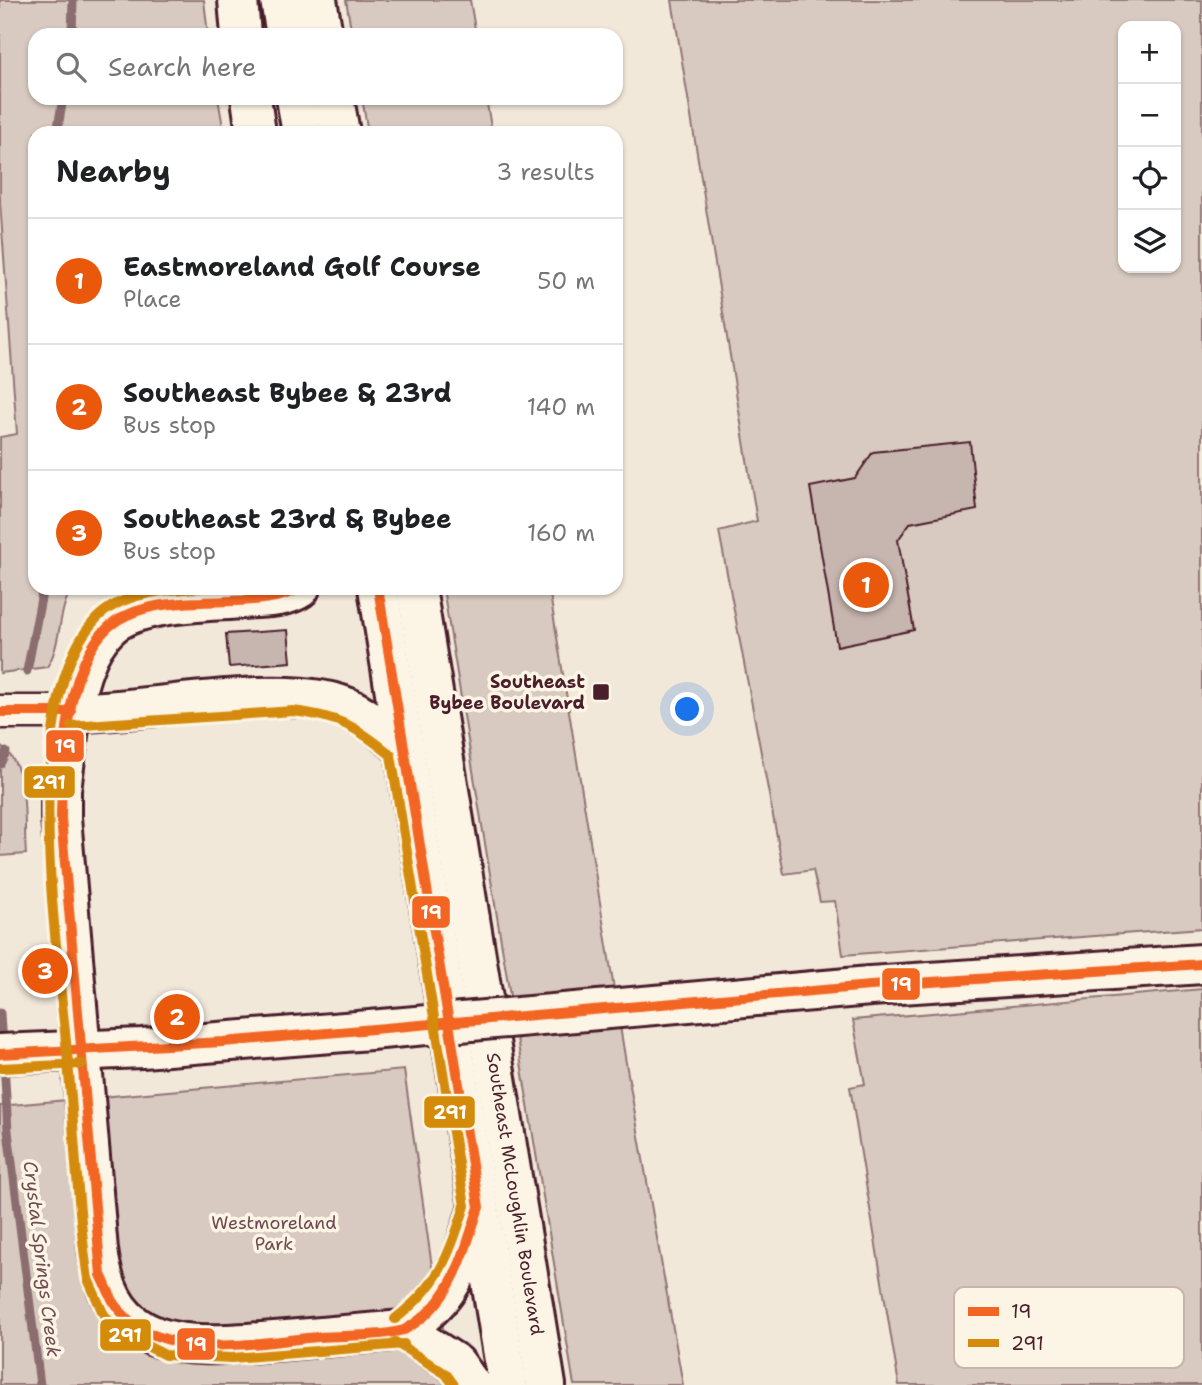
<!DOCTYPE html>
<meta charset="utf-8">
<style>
body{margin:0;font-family:"Shantell Sans",sans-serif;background:#f6f6f6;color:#202124}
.controls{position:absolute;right:21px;top:21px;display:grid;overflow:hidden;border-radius:14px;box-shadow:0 2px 5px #0004}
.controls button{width:63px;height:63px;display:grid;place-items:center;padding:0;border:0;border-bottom:2px solid #e0e0e0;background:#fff;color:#202124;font:35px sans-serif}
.you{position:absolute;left:688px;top:710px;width:24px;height:24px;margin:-18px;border:5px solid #fff;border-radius:50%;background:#1a73e8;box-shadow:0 0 0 10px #1a73e833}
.badge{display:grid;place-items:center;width:46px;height:46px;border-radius:50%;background:#ea580c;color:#fff;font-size:23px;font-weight:700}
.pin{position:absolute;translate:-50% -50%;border:4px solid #fff;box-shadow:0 2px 7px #0006}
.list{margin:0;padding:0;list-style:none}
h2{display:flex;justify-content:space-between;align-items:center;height:91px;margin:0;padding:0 28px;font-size:30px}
h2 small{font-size:23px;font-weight:400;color:#757577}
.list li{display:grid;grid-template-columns:46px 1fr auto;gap:21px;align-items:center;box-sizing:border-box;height:126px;padding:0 28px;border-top:2px solid #e0e0e0}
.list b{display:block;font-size:26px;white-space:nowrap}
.list p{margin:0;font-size:23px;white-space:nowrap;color:#757577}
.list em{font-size:23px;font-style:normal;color:#757577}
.icon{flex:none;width:38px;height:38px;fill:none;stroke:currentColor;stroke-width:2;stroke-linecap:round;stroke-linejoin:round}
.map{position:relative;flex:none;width:1202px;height:1385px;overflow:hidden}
.search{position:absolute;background:#fff;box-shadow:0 2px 5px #0004;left:28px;top:28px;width:595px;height:77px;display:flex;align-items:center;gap:18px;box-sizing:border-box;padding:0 24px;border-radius:21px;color:#757577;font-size:26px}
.panel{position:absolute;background:#fff;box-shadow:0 2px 5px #0004;left:28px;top:126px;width:595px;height:469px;border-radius:21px}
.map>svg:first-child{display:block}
.green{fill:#d8cac0;stroke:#917476;stroke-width:2;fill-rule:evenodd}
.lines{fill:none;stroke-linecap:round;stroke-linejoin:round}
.stream{stroke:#8b6d6f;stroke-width:9}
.building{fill:#c7b6af;stroke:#4a1f2b;stroke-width:2}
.street-casing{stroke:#4a1f2b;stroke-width:37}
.secondary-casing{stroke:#4a1f2b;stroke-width:44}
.highway-casing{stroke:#4a1f2b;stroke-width:44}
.street{stroke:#fcf5e5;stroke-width:32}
.secondary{stroke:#fcf5e5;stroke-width:38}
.highway{stroke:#fcf5e5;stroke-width:38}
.secondary-bridge-casing{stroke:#4a1f2b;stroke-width:44;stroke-linecap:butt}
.secondary-bridge{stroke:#fcf5e5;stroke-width:38}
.bus-1-casing{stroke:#fcf5e5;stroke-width:16}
.bus-2-casing{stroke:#fcf5e5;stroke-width:16}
.bus-1{stroke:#f26522;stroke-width:10}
.bus-2{stroke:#d48b09;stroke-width:10}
.poi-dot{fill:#4a1f2b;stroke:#fcf5e5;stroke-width:2.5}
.labels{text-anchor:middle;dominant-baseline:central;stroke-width:7;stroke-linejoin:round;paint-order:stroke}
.poi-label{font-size:18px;font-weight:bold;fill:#4a1f2b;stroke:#fcf5e5;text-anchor:end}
.street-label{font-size:18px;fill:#4a1f2b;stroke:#fcf5e5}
.park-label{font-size:18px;fill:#6e4a50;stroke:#fcf5e5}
.water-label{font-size:19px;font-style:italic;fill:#704c53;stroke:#fcf5e5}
.key{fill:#fcf5e5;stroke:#c7b5ad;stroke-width:2}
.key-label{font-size:19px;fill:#4a1f2b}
.line-badge{stroke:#fcf5e5;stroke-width:2.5}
.badge-label{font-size:19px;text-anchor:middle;font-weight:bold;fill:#fff}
</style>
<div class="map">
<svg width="1202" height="1385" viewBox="0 0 1202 1385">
<rect width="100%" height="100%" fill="#f1e8da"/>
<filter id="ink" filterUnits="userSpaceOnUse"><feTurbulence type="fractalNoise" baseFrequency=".0143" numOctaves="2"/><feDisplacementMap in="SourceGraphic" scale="14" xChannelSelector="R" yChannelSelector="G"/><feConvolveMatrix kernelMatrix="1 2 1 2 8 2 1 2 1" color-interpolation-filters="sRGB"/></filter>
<g filter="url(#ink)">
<!-- green -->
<g class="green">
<path d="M0 0H204L208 35H35V98H218L224 133H35V588H72C57 612 62 644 47 667L0 673V437L17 434 0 202Z"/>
<polygon points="346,0 470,0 476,35 352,35"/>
<path d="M672 0H1202V928L843 955 835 901 820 902 813 870 784 874 719 531 757 521ZM1123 26H1176V268H1123Z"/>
<polygon points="362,98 486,98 492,133 368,133"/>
<polygon points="443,588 549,588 626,1063 683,1385 574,1385"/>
<path d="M0 746C31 765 23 822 26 854L0 856Z"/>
<polygon points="1202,989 1202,1385 899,1385 850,1087 865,1084 853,1020"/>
<polygon points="404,1070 434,1281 454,1385 0,1385 0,1106"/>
</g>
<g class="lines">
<!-- stream -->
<g class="stream">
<polyline points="72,35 73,0"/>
<polyline points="57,133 63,98"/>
<polyline points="27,671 43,588"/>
<polyline points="0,764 6,752"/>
<polyline points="0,1013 2,1046"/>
<polyline points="4,1063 8,1131 40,1385"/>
</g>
</g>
<!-- building -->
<g class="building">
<polygon points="970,442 977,510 910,523 898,540 914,630 837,646 810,487 855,478 873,452"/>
<polygon points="288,630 291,662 229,667 226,634"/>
</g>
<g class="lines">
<defs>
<polyline id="street" points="0,712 71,712"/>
<g id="secondary">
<path d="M71 712 61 790V818L98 1250C111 1357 190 1347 275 1341 318 1337 360 1334 403 1330"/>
<polyline points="870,986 1202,964"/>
<polyline points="0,1054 142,1048 370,1030"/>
</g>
<g id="highway">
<polyline points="238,0 241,35"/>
<polyline points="280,0 286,35"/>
<polyline points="317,0 323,35"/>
<polyline points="251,98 256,133"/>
<polyline points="296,98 302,133"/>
<polyline points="334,98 340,133"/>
<path d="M300 588C284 599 261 597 242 599 206 602 133 601 107 629 85 651 78 683 71 712 145 714 292 678 353 710 371 719 388 735 404 748"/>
<polyline points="378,588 508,1385"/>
<polyline points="416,588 546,1385"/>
<path d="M471 1385 456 1364 403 1330C457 1292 457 1272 477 1213"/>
</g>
</defs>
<!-- street casing -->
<use href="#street" class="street-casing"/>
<!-- secondary casing -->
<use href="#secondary" class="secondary-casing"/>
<!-- highway casing -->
<use href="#highway" class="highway-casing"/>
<!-- street -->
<use href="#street" class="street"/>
<!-- secondary -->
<use href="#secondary" class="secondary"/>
<!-- highway -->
<use href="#highway" class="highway"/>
<defs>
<polyline id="secondary-bridge" points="370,1030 870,986"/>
</defs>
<!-- secondary-bridge casing -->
<use href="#secondary-bridge" class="secondary-bridge-casing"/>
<!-- secondary-bridge -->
<use href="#secondary-bridge" class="secondary-bridge"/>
<defs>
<g id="bus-1">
<path d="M300 588C271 604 233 600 201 602 173 603 142 605 118 620 65 652 62 762 61 818L101 1275C106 1284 109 1295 115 1304 155 1365 258 1342 318 1337 347 1335 376 1337 404 1330 452 1304 463 1256 479 1207L378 588"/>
<polyline points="0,712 71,712"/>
<polyline points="0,1054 223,1042 870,986 1202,964"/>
</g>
<g id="bus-2">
<path d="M200 588C166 590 122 592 96 619 16 704 59 953 68 1063 75 1135 77 1208 88 1279L103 1313 117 1331 165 1355 232 1358 404 1344"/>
<path d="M71 726 293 711C338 716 357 727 391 755L465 1206C448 1258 439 1285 395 1319"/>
<polyline points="1,1068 82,1064"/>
<polyline points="395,1342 446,1374 454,1385"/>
</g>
</defs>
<!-- bus-1 casing -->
<use href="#bus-1" class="bus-1-casing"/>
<!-- bus-2 casing -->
<use href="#bus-2" class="bus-2-casing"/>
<!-- bus-1 -->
<use href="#bus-1" class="bus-1"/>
<!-- bus-2 -->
<use href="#bus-2" class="bus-2"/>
</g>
</g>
<!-- markers -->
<rect class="poi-dot" x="592" y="683" width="18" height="18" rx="3.5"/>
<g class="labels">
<!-- poi labels -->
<g class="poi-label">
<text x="585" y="682">Southeast<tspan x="585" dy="21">Bybee Boulevard</tspan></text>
</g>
<!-- street labels -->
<g class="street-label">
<text transform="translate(515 1194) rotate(81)">Southeast McLoughlin Boulevard</text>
</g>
<!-- park labels -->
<g class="park-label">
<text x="274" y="1223">Westmoreland<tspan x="274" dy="21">Park</tspan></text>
</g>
<!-- water labels -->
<g class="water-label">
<text transform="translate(42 1259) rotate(83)">Crystal Springs Creek</text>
</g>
</g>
<!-- legend -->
<rect x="954" y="1287" width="230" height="81" rx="10" class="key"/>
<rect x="968" y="1307" width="31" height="9" fill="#f26522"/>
<rect x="968" y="1339" width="31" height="8" fill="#d48b09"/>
<g class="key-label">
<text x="1011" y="1318">19</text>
<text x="1011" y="1350">291</text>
</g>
<g class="line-badge">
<rect x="45" y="729" width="40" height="34" rx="7" fill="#f26522"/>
<rect x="23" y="765" width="53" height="34" rx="7" fill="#d48b09"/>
<rect x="411" y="895" width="40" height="34" rx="7" fill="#f26522"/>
<rect x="881" y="967" width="40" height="34" rx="7" fill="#f26522"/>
<rect x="423" y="1095" width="53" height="34" rx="7" fill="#d48b09"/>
<rect x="99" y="1318" width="53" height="34" rx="7" fill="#d48b09"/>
<rect x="176" y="1327" width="40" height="34" rx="7" fill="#f26522"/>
</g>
<g class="badge-label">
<text x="65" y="753">19</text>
<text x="49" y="789">291</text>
<text x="431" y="919">19</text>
<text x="901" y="991">19</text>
<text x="450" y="1119">291</text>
<text x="125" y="1342">291</text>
<text x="196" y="1351">19</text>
</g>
</svg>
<div class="controls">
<button>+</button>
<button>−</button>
<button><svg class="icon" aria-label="locate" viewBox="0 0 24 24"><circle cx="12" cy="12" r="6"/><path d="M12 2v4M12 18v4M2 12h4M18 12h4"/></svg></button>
<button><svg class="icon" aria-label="layers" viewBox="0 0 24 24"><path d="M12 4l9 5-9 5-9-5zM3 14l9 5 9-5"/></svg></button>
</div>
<div class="you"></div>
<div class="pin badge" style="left:866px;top:585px">1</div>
<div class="pin badge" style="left:177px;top:1017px">2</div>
<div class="pin badge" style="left:45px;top:971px">3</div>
<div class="search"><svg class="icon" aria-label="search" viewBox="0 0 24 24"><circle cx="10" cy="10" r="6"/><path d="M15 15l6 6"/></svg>Search here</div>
<section class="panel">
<h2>Nearby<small>3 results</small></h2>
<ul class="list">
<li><span class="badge">1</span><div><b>Eastmoreland Golf Course</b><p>Place</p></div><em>50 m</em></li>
<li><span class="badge">2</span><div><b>Southeast Bybee &amp; 23rd</b><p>Bus stop</p></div><em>140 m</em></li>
<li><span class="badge">3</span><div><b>Southeast 23rd &amp; Bybee</b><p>Bus stop</p></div><em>160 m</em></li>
</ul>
</section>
</div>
